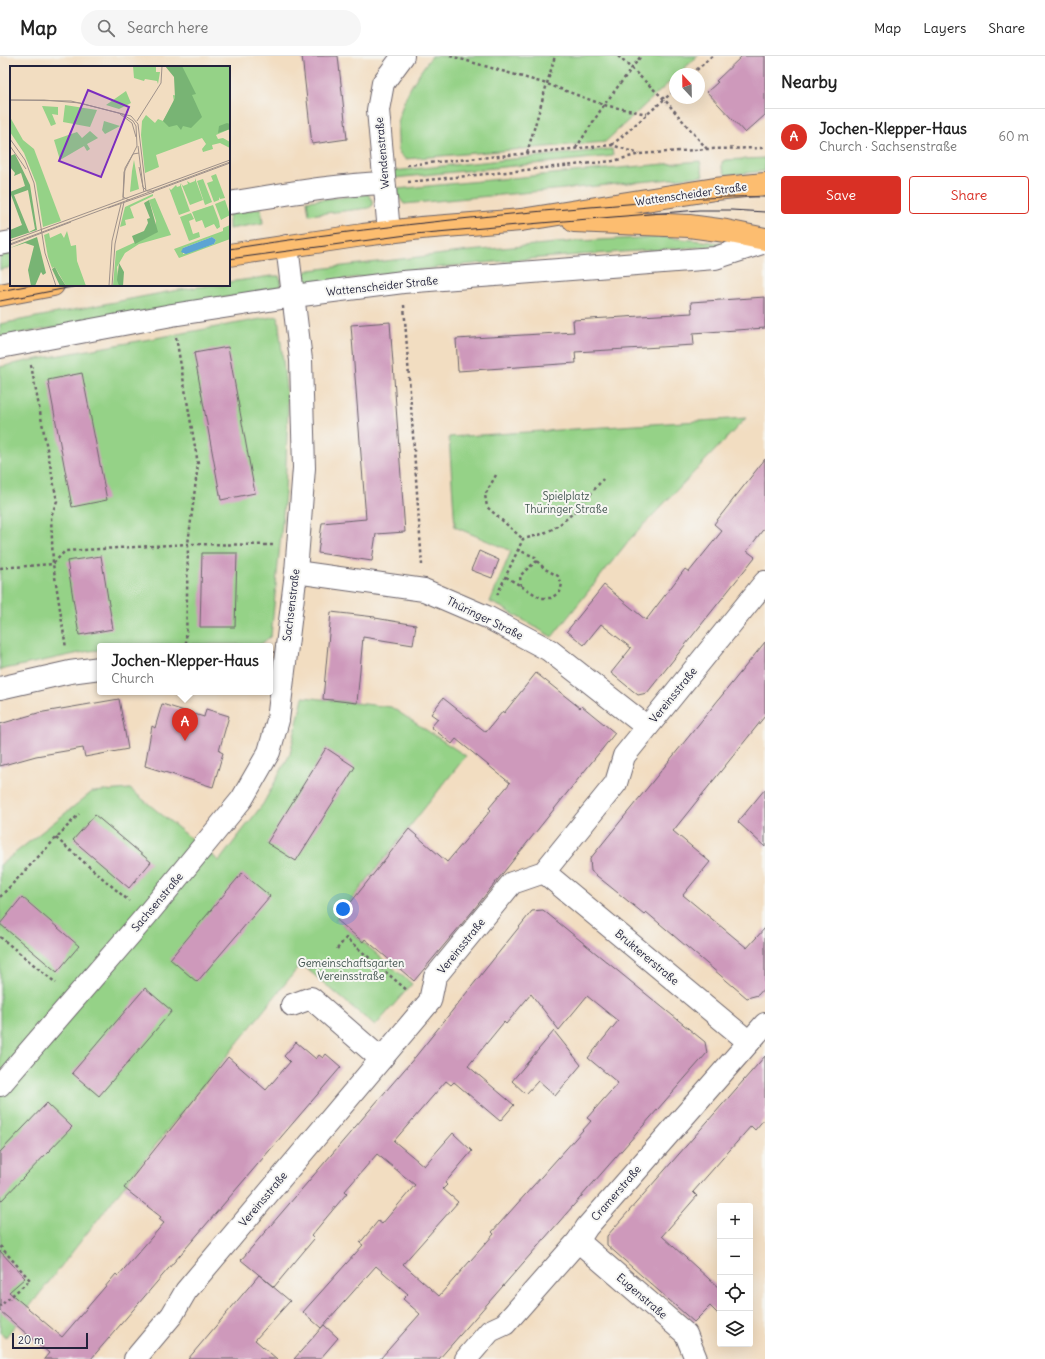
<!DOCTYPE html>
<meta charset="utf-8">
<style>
body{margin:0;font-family:Delius,sans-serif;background:#f6f6f6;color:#222}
.controls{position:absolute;right:12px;bottom:12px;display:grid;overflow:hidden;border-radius:4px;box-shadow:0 4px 16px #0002}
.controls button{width:36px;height:36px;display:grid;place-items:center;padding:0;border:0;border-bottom:1px solid #e0e0e0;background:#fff;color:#222;font:20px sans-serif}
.compass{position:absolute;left:669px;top:12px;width:36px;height:36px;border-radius:50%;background:#fff;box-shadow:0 4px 16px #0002;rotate:338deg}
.scale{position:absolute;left:12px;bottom:10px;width:76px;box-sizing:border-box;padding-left:4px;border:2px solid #22223b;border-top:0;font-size:11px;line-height:14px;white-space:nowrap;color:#22223b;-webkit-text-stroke:3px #f6f6f2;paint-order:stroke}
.you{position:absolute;left:343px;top:853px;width:14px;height:14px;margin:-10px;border:3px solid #fff;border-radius:50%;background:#1a73e8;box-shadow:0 0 0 6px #1a73e833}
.badge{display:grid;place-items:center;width:26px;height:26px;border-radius:50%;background:#d93025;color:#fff;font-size:13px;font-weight:700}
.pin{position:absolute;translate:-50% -33px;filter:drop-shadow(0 1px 2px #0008)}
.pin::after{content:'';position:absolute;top:21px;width:14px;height:12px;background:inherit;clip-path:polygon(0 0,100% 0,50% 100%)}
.popup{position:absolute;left:97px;top:587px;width:176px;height:52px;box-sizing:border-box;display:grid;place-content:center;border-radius:4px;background:#fff;filter:drop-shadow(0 1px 3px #0005);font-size:13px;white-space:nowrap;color:#767676}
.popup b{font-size:15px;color:#222}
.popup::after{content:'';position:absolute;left:50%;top:100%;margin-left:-8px;border:8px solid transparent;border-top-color:#fff}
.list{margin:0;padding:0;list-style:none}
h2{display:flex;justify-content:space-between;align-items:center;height:52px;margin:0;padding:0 16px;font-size:17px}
h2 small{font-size:13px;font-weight:400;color:#767676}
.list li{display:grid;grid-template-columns:26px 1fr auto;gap:12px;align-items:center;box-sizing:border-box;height:56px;padding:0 16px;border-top:1px solid #e0e0e0}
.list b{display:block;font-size:15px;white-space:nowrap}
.list p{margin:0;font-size:13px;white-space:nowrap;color:#767676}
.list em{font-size:13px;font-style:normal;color:#767676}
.actions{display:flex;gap:8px;padding:12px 16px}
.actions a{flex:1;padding:9px 0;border:1px solid #d93025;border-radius:4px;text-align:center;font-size:14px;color:#d93025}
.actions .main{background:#d93025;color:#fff}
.icon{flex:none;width:22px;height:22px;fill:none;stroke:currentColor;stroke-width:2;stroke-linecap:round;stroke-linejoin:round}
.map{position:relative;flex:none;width:765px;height:1303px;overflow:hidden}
header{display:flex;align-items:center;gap:24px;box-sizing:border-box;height:56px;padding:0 20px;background:#fff;border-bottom:1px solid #e0e0e0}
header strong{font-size:19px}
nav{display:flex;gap:22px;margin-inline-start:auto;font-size:14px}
.search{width:280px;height:36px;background:#f6f6f6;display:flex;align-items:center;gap:10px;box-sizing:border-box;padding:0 14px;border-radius:22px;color:#767676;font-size:15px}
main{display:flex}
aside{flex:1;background:#fff}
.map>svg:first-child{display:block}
.green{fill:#95d287;stroke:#5c7a61}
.building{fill:#ce99bb;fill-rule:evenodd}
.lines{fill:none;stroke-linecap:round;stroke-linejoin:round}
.minor-casing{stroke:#6b636a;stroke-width:24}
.major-casing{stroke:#6b636a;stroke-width:24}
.path{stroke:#6b636a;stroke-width:2.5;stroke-dasharray:3 3;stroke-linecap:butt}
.minor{stroke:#fff;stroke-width:22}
.major{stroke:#fcbd6f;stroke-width:22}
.tram{stroke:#22223b;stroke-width:1}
.labels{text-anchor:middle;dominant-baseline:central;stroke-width:4;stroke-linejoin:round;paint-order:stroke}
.street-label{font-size:11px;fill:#22223b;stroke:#f6f6f2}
.park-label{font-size:11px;fill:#445752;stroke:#f6f6f2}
.inset-road{fill:none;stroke:#9f928b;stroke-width:1}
.view{fill:#7b2cbf;fill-opacity:0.15;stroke:#7b2cbf;stroke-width:2}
.inset-edge{fill:none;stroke:#22223b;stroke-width:2}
</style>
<header>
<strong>Map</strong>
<div class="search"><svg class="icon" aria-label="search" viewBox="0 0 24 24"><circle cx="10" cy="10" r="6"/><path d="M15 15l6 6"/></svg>Search here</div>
<nav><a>Map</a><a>Layers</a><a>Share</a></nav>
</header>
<main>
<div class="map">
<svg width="765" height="1303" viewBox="0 0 765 1303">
<rect width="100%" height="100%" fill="#f6f6f2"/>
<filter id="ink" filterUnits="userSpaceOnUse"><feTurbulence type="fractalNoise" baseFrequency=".025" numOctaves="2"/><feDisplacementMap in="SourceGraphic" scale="8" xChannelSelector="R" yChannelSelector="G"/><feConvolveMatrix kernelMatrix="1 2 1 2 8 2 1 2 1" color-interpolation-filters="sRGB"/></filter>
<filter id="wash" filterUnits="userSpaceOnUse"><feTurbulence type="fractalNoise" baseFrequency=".012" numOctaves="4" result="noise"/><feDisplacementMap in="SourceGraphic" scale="16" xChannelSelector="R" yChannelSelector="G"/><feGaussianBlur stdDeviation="0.9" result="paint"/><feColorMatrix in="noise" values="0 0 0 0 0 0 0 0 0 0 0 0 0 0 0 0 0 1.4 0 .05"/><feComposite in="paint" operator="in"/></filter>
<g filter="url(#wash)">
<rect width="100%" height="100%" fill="#f2ddc1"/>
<!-- green -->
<g class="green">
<path d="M432 0H698L678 18H675V21L605 86 405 103C403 101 400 98 399 96 398 92 398 87 398 83 395 52 414 23 432 0Z"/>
<polygon points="612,93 613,100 394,122 393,115"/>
<polygon points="765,102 765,115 726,119 722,112 722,106 725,104"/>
<polygon points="700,105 703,120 404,148 399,141 397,133 584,115"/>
<polygon points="368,138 373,145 373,149 369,152 309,159 307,145"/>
<polygon points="261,152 263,167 229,173 229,158"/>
<path d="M663 181 721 187 720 190C583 198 447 207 312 228L306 225 304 220 306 216 310 214 469 195 578 185Z"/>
<polygon points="11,197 11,211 0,214 0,200"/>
<polygon points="272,220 279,220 281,225 280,231 274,233 0,281 0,268 167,236 211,229 229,229 229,226"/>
<polygon points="278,260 288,350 285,437 271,580 260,589 182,588 155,590 100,590 100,594 89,595 0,614 0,311 27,305"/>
<polygon points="746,362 630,483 552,581 501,551 490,546 511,495 455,471 449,381"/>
<polygon points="303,641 391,651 466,700 336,863 412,928 375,970 301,908 170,1071 5,1282 0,1276 0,809 92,736 130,733 219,805 263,748 290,698"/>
</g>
<g id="blocks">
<!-- building -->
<g class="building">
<polygon points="302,0 338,0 347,83 312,88"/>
<polygon points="742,0 765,0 765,59 745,77 707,36 718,26 716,25"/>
<polygon points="765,241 765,272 693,277 694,289 575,296 576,307 458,315 456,283 574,276 573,264 692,257 691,246"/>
<polygon points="390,266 405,476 376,478 372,505 318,497 322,467 366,463 351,269"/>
<polygon points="228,291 255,437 221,444 194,297"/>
<polygon points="82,317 107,444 72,451 48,324"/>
<polygon points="765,403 765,471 747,495 755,501 647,637 638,639 611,617 631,592 601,568 584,589 567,575 604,529 646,564 685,513 689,516 722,475 714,468"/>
<polygon points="479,495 499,504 492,522 471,514"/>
<polygon points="202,497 237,497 235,571 200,571"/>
<polygon points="101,500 113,573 79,579 67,505"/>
<polygon points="331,556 375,561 375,562 416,569 413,589 363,581 357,647 323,643"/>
<polygon points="765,586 765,660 673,775 710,806 683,839 747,892 765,872 765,931 758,939 747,942 646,856 644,858 597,820 591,815 590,803"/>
<polygon points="536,617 580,652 582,650 615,677 471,857 414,925 365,883 363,886 337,864 409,773 447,806 491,754 489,752 510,727 456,683 452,688 431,671 438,663 431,658 443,642 486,676 503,655 504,657"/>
<polygon points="119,643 128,693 85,701 83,692 36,700 0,710 0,668 38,657"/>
<polygon points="162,648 204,661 206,653 229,660 219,695 223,697 213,731 145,710 152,670 155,672"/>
<polygon points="326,692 355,711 296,805 267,787"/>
<polygon points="765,733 765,791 738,766"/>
<polygon points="95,759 151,806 129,832 73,784"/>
<polygon points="242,817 270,840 197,926 170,903"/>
<polygon points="22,841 79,890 57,916 0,868"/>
<path d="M543 854 705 986 707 997 439 1303H380L420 1258 403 1243 408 1238 376 1210 321 1272 303 1256 363 1189 360 1187 378 1165 382 1168 415 1129 377 1098 345 1135 347 1137 311 1180 314 1183 274 1231 241 1204 416 1000 532 855ZM531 938 559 974 587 940 618 965 588 1002 618 1027 587 1062 591 1065 492 1176 494 1178 439 1240 403 1208 458 1146 443 1133 447 1129 445 1127 472 1095 453 1077 424 1110 394 1085 446 1025 451 1029 454 1026 500 1065 514 1049 468 1010 504 966 506 968Z"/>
<polygon points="145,932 172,955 99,1040 72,1017"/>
<polygon points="554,975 581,1009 555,1040 538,1025 526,1038 512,1025"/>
<polygon points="296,986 316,1003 319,999 323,1002 326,998 341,1011 91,1303 44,1303 49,1297 0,1255 0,1195 25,1222 9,1236 62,1281 116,1218 118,1220 164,1167 159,1163 161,1161 124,1132 228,1001 266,1034 290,1006 284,1000"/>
<polygon points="765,1000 765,1062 755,1074 751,1070 693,1136 697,1140 662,1180 720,1233 720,1260 710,1250 694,1266 607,1189 607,1180"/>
<polygon points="47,1047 72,1071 0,1146 0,1096"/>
<polygon points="259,1219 290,1245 255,1284 277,1303 188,1303"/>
<polygon points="324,1269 338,1282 320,1303 294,1303"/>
</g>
</g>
</g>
<g filter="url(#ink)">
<use href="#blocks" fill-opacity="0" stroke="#6b636a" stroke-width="1"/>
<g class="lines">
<defs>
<g id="minor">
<path d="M229 147C280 139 332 129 384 127"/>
<polyline points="389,176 378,54 383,27 403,0"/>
<polyline points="0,188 11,186"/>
<polyline points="0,291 172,259 294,240 403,226 715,202 765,186"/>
<polyline points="296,516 424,534 487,561 549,594 647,671"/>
<polyline points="0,632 70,616 100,612"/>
<polyline points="544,816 749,986"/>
<polyline points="292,949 311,942 381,1003"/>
<polyline points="0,1029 146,860 242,743 269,696 278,664 296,516 304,412 301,304 287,190"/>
<polyline points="578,1185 686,1278 696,1303"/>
<polyline points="135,1303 172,1259 186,1235 430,945 435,921 512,827 544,816 616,727 624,700 765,526"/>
<polyline points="466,1303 490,1275 505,1268 578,1185 587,1171 765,968"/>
</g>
<g id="major">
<polyline points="574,165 689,170 726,175 765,183"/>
<polyline points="229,199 363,179 421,172 521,164 715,133 765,128"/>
<polyline points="0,239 53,229"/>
</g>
</defs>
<!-- minor casing -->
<use href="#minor" class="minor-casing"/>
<!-- major casing -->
<use href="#major" class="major-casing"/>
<!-- path -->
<g class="path">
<polyline points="450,0 547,28 604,49 647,58"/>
<polyline points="618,0 664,43 707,93"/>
<polyline points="692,18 712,0"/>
<polyline points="612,89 675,34"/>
<polyline points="576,92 604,49 641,0"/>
<polyline points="527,97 555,0"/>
<polyline points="407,109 612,89 639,98"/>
<polyline points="408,126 613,105 640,98 707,93 765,92"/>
<polyline points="404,249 422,509"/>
<polyline points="176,281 198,408 188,488 186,590"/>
<polyline points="31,309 57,445 51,460 53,508 66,592"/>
<polyline points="496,419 485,439 487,451 523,483"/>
<polyline points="0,512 53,508 65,495 188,488 273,489"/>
<polyline points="506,521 541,542 551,542 560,536 562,528 558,520 545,513 537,505 535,501 518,494"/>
<polyline points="521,530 520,520 527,513 537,505"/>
<path d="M497 539 523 483C530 481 537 480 544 477 566 469 588 441 603 423"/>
<polyline points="56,782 129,845"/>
<polyline points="0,841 79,758"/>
<polyline points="0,881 56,927"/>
<polyline points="337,893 346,882 408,935"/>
<polyline points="0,1190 30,1224 0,1250"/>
</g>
<!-- minor -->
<use href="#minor" class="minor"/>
<!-- major -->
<use href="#major" class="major"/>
<!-- tram -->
<g class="tram">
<path d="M229 193C348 174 469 161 590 151 648 147 707 139 765 141"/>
<polyline points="229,203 414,178 564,165 699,154 731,154 765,156"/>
<polyline points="0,235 31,229"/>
<polyline points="0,245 83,229"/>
</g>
</g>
</g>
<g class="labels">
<!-- street labels -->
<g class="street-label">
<text transform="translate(382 97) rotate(-95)">Wendenstraße</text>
<text transform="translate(691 138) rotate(-8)">Wattenscheider Straße</text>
<text transform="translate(382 230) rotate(-6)">Wattenscheider Straße</text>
<text transform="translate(291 549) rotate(-83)">Sachsenstraße</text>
<text transform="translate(485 562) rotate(26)">Thüringer Straße</text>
<text transform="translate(673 639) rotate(-51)">Vereinsstraße</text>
<text transform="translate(157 846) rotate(-50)">Sachsenstraße</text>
<text transform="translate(461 890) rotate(-51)">Vereinsstraße</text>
<text transform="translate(647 901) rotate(40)">Bruktererstraße</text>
<text transform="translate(616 1137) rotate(-49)">Cramerstraße</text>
<text transform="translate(263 1143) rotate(-50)">Vereinsstraße</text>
<text transform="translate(642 1240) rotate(41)">Eugenstraße</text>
</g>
<!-- park labels -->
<g class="park-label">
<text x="566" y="440">Spielplatz<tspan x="566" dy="13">Thüringer Straße</tspan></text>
<text x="351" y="907">Gemeinschaftsgarten<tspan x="351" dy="13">Vereinsstraße</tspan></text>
</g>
</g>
<!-- overview -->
<g transform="translate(10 10)">
<rect width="220" height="220" fill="#f2ddc1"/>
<path d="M123 0H146V6H150L148 18 147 15 135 13 134 15 124 12ZM158 0H220V63L206 69 208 73 213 72 220 76V82L210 77 202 79 203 83 193 86 192 83 196 78 192 72 146 89 149 101 135 107 131 69 132 55 136 49 145 57 148 53 153 55 164 36 163 29 168 30 165 23V8ZM116 25 121 37 109 43 96 39ZM55 39 87 44 80 61 53 56ZM32 40 48 41V49L42 48 46 58 41 60ZM0 51 13 74 24 83 51 155 33 161 26 117 14 87 0 66ZM94 55 110 60 95 68 92 64ZM80 65 88 72 77 78 80 83 77 85 74 80 50 94 44 74 67 66 72 72ZM124 94 129 123 120 126 122 105ZM206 108 215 132 210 133 209 131V134L204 136 197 117 203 115 201 110ZM185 112 193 134 180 139 171 117 173 120 178 118 177 115 180 117 185 115ZM193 113 202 136 195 139 187 115ZM170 117 180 145 169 149 159 122 161 124 166 119 167 121 170 120ZM143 128V130L120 141 124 152 115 154 116 159 110 161 115 141ZM145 132 161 169 129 178 115 187 107 201 109 220H103L106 185 145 167 146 155 139 134ZM215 134 220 149 211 154 205 138ZM203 139 209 155 210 161 207 163 204 158 195 162 192 154 186 156 182 146ZM181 147 184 153 179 155 183 168 189 166 190 171 179 175 170 151ZM220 159V173L169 192 164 183 213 165V162ZM202 171 206 174 204 178 173 188V182ZM57 165 61 180 66 179 67 195 76 220H56L45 201 42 202 38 191 34 169 39 167 40 172 51 167 54 172Z" fill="#95d287" fill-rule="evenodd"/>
<path d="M155 0H172L186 28 182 29 192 51 181 62 173 60 171 64 167 59 159 61 153 55 165 32 164 11ZM217 57 220 58V63L208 67 209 60ZM5 88 20 119 27 164 0 173V164L12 159 0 126 15 120 11 107 4 110 5 107 0 101V90ZM18 124 25 163 19 166 4 129ZM139 134 148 166 125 178 122 170 134 165 138 157 137 153 140 152 134 137ZM27 171 36 207 33 209 31 206 25 220H21L18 204 24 180 15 177 0 182ZM109 197 114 206 113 220H109L107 214ZM45 201 49 209 56 220H50L42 203Z" fill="#78b474" fill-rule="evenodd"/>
<path d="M202 171 206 174 204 178 176 188 171 186 173 182Z" fill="#5da4d3"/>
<path class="inset-road" d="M0 34 61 35 121 50 128 58 136 125M0 34H34L70 37 112 48 123 55 126 60 127 80 114 106 113 131 119 134M110 48 122 57 126 71M127 55 151 17 152 0M0 73 15 94 24 117 35 187 46 220M0 80 16 103M128 80 133 121 137 125H142M129 101 134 126M142 126 220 97M113 133 115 102 123 88 129 87M98 142 144 126M0 175 220 94M0 178 220 96M0 179 61 156M99 220 102 175 111 138M102 220 105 178 114 136"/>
<path class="view" d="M78 24 119 41 91 111 49 95Z"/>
<rect width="220" height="220" class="inset-edge"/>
</g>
</svg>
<div class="controls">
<button>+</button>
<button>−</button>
<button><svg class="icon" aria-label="locate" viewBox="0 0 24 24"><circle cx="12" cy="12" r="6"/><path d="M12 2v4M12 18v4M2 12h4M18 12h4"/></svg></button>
<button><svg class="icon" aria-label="layers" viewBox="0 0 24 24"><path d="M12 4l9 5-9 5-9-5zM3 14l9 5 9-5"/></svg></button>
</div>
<svg class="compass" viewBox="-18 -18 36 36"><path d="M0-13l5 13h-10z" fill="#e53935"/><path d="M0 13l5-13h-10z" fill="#767676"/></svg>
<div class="scale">20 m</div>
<div class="you"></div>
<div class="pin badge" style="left:185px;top:685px">A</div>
<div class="popup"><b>Jochen-Klepper-Haus</b>Church</div>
</div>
<aside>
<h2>Nearby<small></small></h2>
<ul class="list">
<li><span class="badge">A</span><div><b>Jochen-Klepper-Haus</b><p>Church · Sachsenstraße</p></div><em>60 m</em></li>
</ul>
<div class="actions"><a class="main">Save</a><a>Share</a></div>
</aside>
</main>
